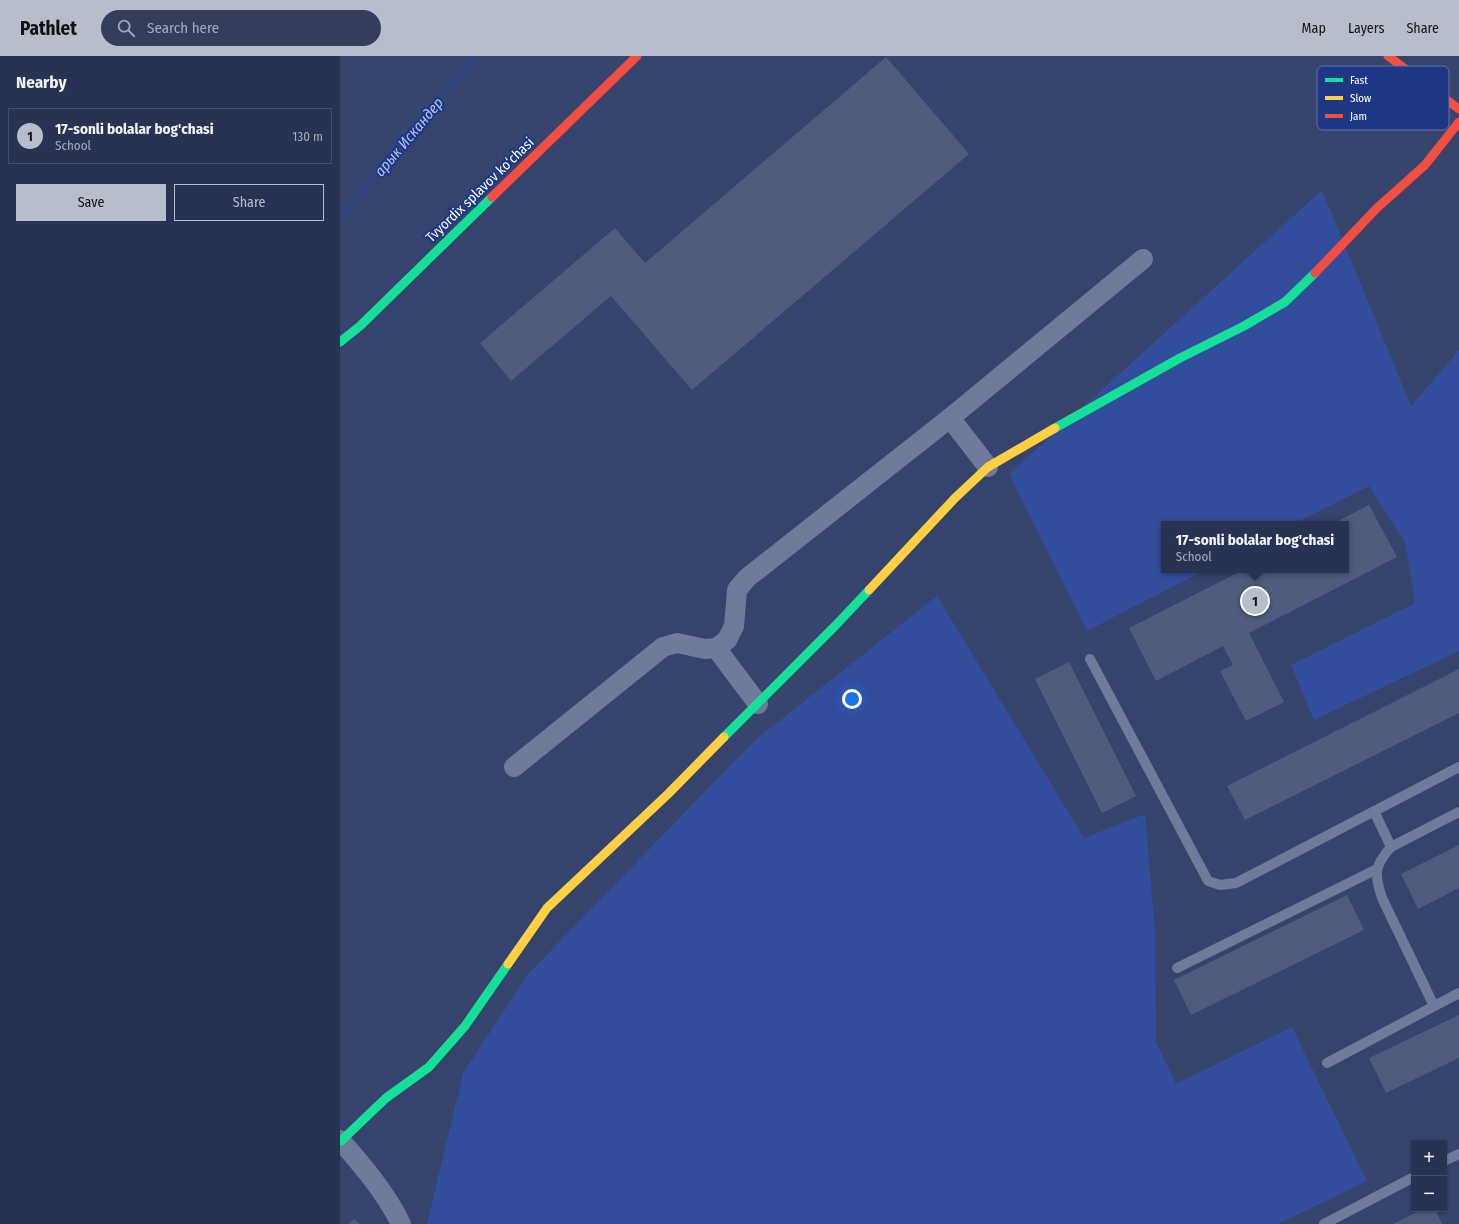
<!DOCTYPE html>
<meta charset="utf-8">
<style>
body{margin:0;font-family:"Fira Sans Condensed",sans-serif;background:#343e5c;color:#f1f3f6}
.controls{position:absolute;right:12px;bottom:12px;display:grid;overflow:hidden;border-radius:0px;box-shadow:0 1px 3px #0004}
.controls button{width:36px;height:36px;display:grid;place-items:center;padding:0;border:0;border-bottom:1px solid #444d69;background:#283252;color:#f1f3f6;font:20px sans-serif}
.you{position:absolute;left:512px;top:643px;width:14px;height:14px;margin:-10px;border:3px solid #fff;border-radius:50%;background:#1a73e8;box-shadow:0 0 0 6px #1a73e833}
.badge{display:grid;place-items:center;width:26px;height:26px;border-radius:50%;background:#b8bdcc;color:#111;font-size:13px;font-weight:700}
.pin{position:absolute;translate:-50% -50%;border:2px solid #fff;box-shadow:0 1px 4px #0006}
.popup{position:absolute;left:821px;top:465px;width:188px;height:52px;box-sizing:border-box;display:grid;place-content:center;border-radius:0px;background:#283252;filter:drop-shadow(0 1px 3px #0005);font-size:13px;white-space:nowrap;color:#a5aab8}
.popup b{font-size:15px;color:#f1f3f6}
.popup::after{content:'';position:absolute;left:50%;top:100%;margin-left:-8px;border:8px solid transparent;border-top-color:#283252}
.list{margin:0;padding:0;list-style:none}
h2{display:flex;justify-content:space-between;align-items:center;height:52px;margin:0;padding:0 16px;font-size:17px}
h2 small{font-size:13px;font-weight:400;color:#a5aab8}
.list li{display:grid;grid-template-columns:26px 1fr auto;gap:12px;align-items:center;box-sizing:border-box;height:56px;margin:0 8px 8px;padding:0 8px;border:1px solid #444d69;border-radius:0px}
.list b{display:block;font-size:15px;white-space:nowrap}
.list p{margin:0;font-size:13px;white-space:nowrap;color:#a5aab8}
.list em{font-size:13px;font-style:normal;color:#a5aab8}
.actions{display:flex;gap:8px;padding:12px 16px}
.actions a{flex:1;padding:9px 0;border:1px solid #b8bdcc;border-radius:0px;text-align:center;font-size:14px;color:#b8bdcc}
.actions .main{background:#b8bdcc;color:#111}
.icon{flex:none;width:22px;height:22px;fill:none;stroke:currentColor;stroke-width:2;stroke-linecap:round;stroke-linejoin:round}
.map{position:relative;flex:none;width:1119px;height:1168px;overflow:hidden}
header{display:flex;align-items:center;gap:24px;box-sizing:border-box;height:56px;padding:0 20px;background:#b8bdcc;color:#111}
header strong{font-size:19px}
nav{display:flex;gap:22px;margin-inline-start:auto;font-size:14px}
.search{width:280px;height:36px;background:#343e5c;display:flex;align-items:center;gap:10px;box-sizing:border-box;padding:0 14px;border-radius:22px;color:#a5aab8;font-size:15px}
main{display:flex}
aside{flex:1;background:#283252}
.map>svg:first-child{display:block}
.green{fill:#324d9b}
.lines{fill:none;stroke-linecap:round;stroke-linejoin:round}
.stream{stroke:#30437c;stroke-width:7}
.building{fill:#505c7e}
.lane{stroke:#707a9b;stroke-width:10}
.street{stroke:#707a9b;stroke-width:20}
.fast{stroke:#16e098;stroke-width:9}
.slow{stroke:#ffcf43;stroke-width:9}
.jam{stroke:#f24e42;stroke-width:9}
.labels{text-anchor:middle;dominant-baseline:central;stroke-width:4;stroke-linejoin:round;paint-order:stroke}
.street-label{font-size:14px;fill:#fff;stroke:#1d3785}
.water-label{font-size:15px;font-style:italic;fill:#b0c2f2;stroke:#1d3785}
.key{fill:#1d3785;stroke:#6173aa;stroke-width:1}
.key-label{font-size:11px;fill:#fff}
</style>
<header>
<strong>Pathlet</strong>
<div class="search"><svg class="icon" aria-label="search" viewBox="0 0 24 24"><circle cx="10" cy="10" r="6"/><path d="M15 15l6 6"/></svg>Search here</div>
<nav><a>Map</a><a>Layers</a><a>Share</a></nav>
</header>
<main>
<aside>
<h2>Nearby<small></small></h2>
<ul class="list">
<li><span class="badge">1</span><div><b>17-sonli bolalar bog'chasi</b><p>School</p></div><em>130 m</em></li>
</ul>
<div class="actions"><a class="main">Save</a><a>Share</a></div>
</aside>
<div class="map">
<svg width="1119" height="1168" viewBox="0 0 1119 1168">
<rect width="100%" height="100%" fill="#35436d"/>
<!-- green -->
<g class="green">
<polygon points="982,134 1071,350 1119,294 1119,595 974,664 951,609 1075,547 1065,486 1029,430 954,468 824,468 824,514 865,514 747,575 669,418"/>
<polygon points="597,540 744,782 805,758 815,876 816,986 836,1028 952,971 1027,1125 938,1168 87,1168 123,1017 189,917 415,684"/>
</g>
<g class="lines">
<!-- stream -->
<polyline class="stream" points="0,162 137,0"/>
</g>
<!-- building -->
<g class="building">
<polygon points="546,1 629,98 352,334 271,240 171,325 140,287 275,172 305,207"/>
<polygon points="1029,449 1057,501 909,577 944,646 906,665 880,615 893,609 883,590 816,625 789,572 903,514 1006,514 1006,468 992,468"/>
<polygon points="729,606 796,740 762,757 695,623"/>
<polygon points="1119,613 1119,657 905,764 887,730"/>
<polygon points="1119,789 1119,832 1078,853 1061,818"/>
<polygon points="1007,839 1024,874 851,959 834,924"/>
<polygon points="1119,959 1119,1002 1046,1037 1029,1002"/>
<polygon points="1083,1153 1095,1153 1102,1168 1053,1168"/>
<polygon points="14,1163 19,1168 9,1168"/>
</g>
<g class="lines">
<!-- lane -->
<g class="lane">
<polyline points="750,603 868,825 880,829 896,827 1119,711"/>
<path d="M1034 755 1051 791C1034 810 1034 818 1042 842L1094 950"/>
<polyline points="1051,791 1119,756"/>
<polyline points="837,912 1037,813"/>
<polyline points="987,1007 1119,937"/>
<polyline points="1104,1105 1119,1098"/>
<polyline points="984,1168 1074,1121"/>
</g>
<!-- street -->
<g class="street">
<polyline points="610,362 648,411"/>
<polyline points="376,592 418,648"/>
<polyline points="174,711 323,591 337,587 365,593 376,592 387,584 394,570 397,534 407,522 610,362 803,203"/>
<path d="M0 1084C23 1110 46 1137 61 1168"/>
</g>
<!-- fast -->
<g class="fast">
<polyline points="0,286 20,270 152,141"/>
<polyline points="715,372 840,302 904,270 945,246 975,217"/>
<polyline points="384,681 495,570 529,534"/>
<polyline points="1,1085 46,1042 89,1011 125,970 168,908"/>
</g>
<!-- slow -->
<g class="slow">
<polyline points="529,534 615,442 648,411 715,372"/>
<polyline points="168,908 207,852 328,738 384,681"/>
</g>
<!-- jam -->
<g class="jam">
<polyline points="1048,0 1119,53"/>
<polyline points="152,141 297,0"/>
<polyline points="975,217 1037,152 1085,109 1119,66"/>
</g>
</g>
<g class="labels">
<!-- street labels -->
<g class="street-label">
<text transform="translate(140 134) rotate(-44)">Tvyordix splavov ko‘chasi</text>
</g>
<!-- water labels -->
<g class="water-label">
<text transform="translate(69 81) rotate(-50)">арык Искандер</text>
</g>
</g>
<!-- legend -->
<rect x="977" y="10" width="132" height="64" rx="6" class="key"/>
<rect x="985" y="22" width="18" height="4" fill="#16e098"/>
<rect x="985" y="40" width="18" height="4" fill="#ffcf43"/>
<rect x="985" y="58" width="18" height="4" fill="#f24e42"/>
<g class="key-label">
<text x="1010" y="28">Fast</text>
<text x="1010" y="46">Slow</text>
<text x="1010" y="64">Jam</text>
</g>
</svg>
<div class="controls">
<button>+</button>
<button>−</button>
</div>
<div class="you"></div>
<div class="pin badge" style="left:915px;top:545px">1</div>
<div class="popup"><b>17-sonli bolalar bog'chasi</b>School</div>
</div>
</main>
